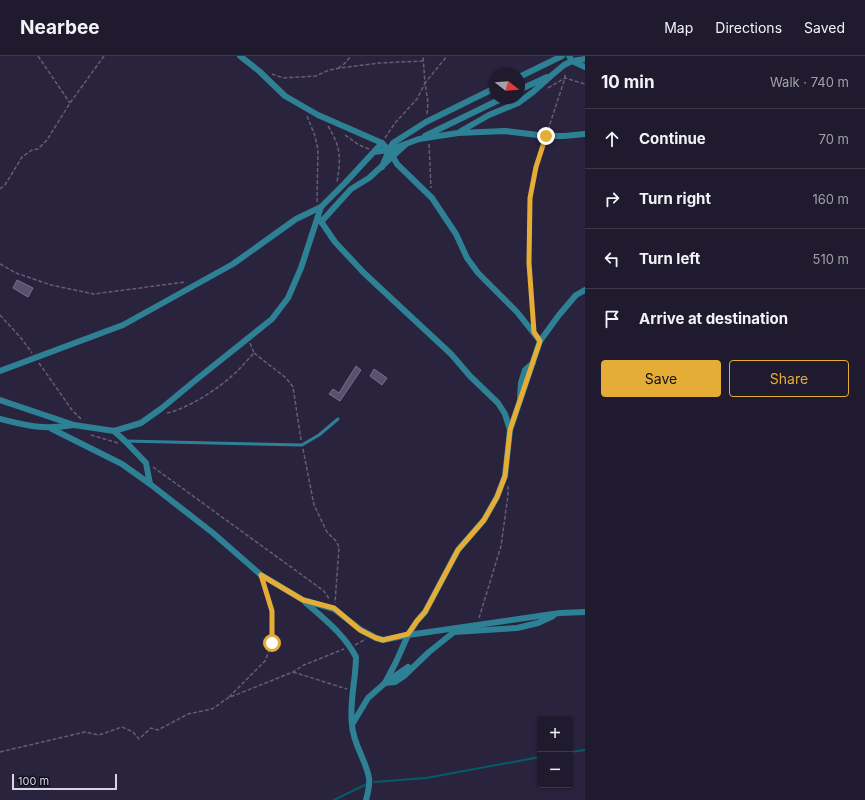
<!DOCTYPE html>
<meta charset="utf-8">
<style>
body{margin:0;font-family:Inter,sans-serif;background:#282336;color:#f1f3f6}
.controls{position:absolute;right:12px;bottom:12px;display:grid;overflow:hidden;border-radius:4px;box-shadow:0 1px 3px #0004}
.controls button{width:36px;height:36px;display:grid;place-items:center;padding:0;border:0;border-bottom:1px solid #3d384a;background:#201a2e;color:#f1f3f6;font:20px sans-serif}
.compass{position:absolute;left:489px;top:12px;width:36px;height:36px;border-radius:50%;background:#201a2e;box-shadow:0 1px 3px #0004;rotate:107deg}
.scale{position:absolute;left:12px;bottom:10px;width:105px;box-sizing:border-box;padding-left:4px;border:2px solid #d7d4e5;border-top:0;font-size:11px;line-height:14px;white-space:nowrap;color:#d7d4e5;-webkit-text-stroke:3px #110f1a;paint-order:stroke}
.stop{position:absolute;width:12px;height:12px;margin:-9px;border:3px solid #e5ad35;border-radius:50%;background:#fff}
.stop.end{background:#e5ad35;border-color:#fff;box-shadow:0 1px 4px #0008}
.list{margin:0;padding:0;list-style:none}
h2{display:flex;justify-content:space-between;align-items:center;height:52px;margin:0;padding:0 16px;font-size:17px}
h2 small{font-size:13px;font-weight:400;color:#a2a1aa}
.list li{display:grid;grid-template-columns:26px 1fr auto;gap:12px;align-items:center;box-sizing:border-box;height:60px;padding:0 16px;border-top:1px solid #3d384a}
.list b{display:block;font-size:15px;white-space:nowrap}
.list em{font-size:13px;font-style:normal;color:#a2a1aa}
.actions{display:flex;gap:8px;padding:12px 16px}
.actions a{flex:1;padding:9px 0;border:1px solid #e5ad35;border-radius:4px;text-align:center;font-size:14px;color:#e5ad35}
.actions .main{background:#e5ad35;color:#111}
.icon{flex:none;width:22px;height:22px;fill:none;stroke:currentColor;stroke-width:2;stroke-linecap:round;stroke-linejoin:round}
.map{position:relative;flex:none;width:585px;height:744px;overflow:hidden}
header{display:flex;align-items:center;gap:24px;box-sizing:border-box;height:56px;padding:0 20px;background:#201a2e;border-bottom:1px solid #3d384a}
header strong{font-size:19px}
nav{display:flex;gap:22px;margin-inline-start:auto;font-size:14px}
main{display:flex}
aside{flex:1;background:#201a2e}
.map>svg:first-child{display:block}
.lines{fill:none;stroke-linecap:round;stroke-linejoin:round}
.stream{stroke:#055c69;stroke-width:2}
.building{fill:#58526e;stroke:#76708e}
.path{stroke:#645e75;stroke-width:1.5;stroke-dasharray:4 2;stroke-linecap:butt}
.service{stroke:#2e8194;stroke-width:3}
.minor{stroke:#2e8194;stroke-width:6}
.route{stroke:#e5ad35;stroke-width:5}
</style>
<header>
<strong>Nearbee</strong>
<nav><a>Map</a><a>Directions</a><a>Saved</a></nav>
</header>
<main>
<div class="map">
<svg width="585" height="744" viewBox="0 0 585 744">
<rect width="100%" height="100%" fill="#2a233d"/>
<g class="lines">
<!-- stream -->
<g class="stream">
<polyline points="570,696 585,694"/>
<polyline points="374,726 426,722 540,701"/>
<polyline points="334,744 367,728"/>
</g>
</g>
<!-- building -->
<g class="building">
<polygon points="17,224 33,232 28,241 13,232"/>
<polygon points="356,310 361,314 340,345 329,338 333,333 339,337"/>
<polygon points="374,313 387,322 382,329 370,320"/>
</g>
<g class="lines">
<!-- path -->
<g class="path">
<polyline points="38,0 70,47"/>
<polyline points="338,12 344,8 351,0"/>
<polyline points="272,18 283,22 316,20 329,14 347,11 380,7 423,5"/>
<polyline points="548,32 565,22 585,28"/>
<polyline points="427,58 428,47 425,27 447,0"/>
<polyline points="307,60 315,80 318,94 317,146"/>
<path d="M328 70C341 91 341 102 337 126"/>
<polyline points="548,74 565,22 565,17"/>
<polyline points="345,79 359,89 369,93"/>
<polyline points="385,82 395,67 417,43 425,27 423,0"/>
<polyline points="429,88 431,132"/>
<polyline points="0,133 5,129 22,101 32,94 38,93 47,84 70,47 104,0"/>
<polyline points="0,208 16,217 51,229 94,238 185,226"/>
<polyline points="0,259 21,282 32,297"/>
<path d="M533 266C530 225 526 183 530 142 531 123 538 104 544 86"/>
<polyline points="254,297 286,322 293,331 301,384"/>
<polyline points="39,307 72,354 81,363"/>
<path d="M167 357C187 353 218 333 233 319 241 312 247 304 254 297L250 287"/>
<polyline points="91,379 118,387"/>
<polyline points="303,393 314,449 327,476 336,485 339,491 335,547"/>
<polyline points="153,411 324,535 330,544"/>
<polyline points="479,562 501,490 508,439 508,430"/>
<polyline points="355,589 366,583"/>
<polyline points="293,616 347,633"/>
<polyline points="229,641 265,605 272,587 272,555 264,528"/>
<polyline points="0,696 85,676 99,679 122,671 133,676 139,683 151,672 158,674 188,658 212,653 228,642 293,616 304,609 344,593"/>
</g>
<!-- service -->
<polyline class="service" points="125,385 302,389 319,379 338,363"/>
<!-- minor -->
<g class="minor">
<polyline points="240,0 259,15 285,40 318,59 382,87 389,94 397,108 432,142 456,178 467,202 478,217 517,256 540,285"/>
<polyline points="569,0 572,5 585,11"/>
<polyline points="519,21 562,0"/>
<polyline points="519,34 547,21"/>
<polyline points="461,75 489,59 518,47 533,36 552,19 564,9 572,5 585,3"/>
<polyline points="425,80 503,42"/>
<polyline points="374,96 389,94 419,83 458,77 505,75 546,80 564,80 585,78"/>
<polyline points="382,111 389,94 393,87 426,66 495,32"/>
<polyline points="318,161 335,186 364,217 451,298 470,320 498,347 505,358 510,374"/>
<polyline points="321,166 351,133 369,122 405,89"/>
<polyline points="0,315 123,269 233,208 296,163 321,151"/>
<polyline points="520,341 521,327 525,314 533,307"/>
<polyline points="0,344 74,369 114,375 141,367 162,352 197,323 272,263 288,242 301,212 321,151 345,127 382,87"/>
<path d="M0 363C27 370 45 374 73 369"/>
<polyline points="52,373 122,408 150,428"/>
<polyline points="114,375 125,385 146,407 150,428 213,477 261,519 303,544 334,553 361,574 376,582 383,584 408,579 560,557 585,556"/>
<path d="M305 546C324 563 344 578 356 601 356 623 349 647 352 669 353 688 366 704 369 722 370 730 368 737 366 744"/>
<polyline points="385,627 396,606 408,579 417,565 425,556 458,494 484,464 497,441 505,420 510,374 540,285 559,259 576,239 585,234"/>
<polyline points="385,627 395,626 404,620 429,596 454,576 517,572 538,567 553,560"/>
<polyline points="353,667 368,642 385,627 408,611"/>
</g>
</g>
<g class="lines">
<!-- route -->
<polyline class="route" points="272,587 272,555 261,519 303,544 334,552 360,574 376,582 383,584 408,578 417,565 425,556 458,494 484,464 497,441 505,420 510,374 540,285 534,276 529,207 530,142 536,111 546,80"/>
</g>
</svg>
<div class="controls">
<button>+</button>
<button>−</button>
</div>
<svg class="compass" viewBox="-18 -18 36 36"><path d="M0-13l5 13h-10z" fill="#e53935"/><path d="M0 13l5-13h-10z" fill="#a2a1aa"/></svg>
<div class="scale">100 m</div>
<div class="stop" style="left:272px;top:587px"></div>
<div class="stop end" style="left:546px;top:80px"></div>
</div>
<aside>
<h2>10 min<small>Walk · 740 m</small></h2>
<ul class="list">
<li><svg class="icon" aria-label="ahead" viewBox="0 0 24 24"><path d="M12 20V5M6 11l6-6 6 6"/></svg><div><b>Continue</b></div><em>70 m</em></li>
<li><svg class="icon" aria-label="right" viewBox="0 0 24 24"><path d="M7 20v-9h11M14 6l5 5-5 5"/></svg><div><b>Turn right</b></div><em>160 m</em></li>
<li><svg class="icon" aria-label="left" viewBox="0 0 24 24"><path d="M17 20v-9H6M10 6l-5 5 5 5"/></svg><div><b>Turn left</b></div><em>510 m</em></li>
<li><svg class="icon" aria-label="arrive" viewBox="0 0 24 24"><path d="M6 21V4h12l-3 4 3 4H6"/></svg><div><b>Arrive at destination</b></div></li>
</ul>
<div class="actions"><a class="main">Save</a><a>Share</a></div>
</aside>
</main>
